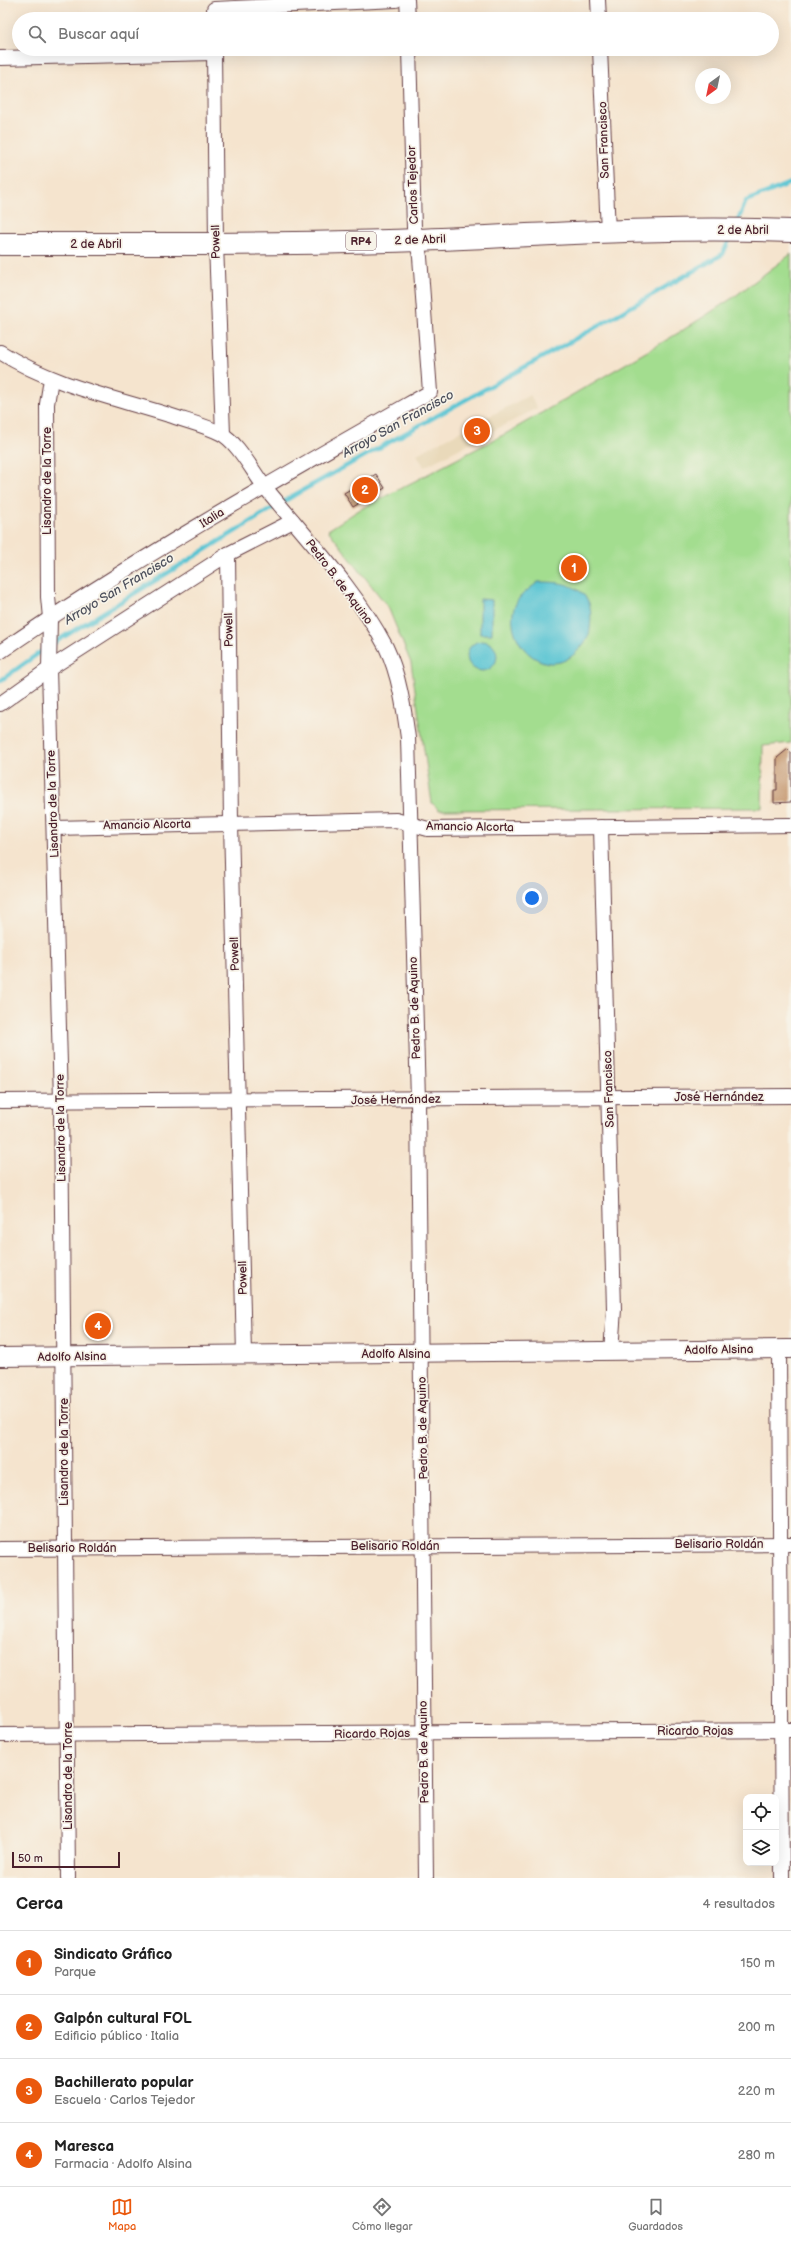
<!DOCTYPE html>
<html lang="es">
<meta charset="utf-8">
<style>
body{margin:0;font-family:"Balsamiq Sans",sans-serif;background:#f2f2f2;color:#222}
.controls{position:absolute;right:12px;bottom:12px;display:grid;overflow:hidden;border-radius:8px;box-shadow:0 4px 16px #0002}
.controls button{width:36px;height:36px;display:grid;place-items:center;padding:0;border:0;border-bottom:1px solid #e0e0e0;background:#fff;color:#222;font:20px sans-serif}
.compass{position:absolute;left:695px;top:68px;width:36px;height:36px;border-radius:50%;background:#fff;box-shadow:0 4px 16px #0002;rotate:213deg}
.scale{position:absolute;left:12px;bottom:10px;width:108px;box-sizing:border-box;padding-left:4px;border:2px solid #4a1f2b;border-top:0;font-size:11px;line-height:14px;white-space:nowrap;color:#4a1f2b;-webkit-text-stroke:3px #f7f3e8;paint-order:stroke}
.you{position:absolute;left:532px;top:898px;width:14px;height:14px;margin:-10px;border:3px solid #fff;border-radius:50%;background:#1a73e8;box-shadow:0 0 0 6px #1a73e833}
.badge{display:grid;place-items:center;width:26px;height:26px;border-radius:50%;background:#ea580c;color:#fff;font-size:13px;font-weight:700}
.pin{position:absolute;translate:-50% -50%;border:2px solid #fff;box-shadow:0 1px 4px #0006}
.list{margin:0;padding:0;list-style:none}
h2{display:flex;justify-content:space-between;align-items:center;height:52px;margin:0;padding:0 16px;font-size:17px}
h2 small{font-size:13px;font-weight:400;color:#767676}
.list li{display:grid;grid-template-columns:26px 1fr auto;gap:12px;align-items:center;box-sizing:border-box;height:64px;padding:0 16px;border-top:1px solid #e0e0e0}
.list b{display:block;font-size:15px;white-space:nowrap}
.list p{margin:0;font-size:13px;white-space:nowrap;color:#767676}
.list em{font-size:13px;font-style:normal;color:#767676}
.icon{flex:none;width:22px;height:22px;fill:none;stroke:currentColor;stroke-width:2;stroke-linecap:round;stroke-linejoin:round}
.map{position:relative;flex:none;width:791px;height:1878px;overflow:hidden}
.search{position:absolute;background:#fff;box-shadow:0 4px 16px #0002;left:12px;right:12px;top:12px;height:44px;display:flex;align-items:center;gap:10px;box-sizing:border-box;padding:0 14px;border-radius:22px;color:#767676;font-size:15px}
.sheet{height:308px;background:#fff}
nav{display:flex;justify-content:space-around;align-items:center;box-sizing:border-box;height:56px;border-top:1px solid #e0e0e0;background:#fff;font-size:11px;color:#767676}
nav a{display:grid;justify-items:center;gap:2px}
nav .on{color:#ea580c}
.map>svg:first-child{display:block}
.built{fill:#e9d9ba}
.green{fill:#a3dd8f;stroke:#767e5d}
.water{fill:#58c4d3;stroke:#51727f}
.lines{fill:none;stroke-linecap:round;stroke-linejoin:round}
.stream{stroke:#58c4d3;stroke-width:4.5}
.building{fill:#c79c76}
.minor-casing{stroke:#643d43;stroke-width:16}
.tertiary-casing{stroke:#643d43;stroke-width:20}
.primary-casing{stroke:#643d43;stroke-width:24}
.minor{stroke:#fff;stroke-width:14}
.tertiary{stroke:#fff;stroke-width:18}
.primary{stroke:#fff;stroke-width:22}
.labels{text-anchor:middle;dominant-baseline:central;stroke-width:3.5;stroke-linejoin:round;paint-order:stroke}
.shield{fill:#f7f3e8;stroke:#7e5f64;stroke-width:1}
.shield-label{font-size:11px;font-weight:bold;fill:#4a1f2b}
.street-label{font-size:12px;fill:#4a1f2b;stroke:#f7f3e8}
.water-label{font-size:13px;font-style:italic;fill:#4e515d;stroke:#f7f3e8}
</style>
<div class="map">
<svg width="791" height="1878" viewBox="0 0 791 1878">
<rect width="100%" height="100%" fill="#f7f3e8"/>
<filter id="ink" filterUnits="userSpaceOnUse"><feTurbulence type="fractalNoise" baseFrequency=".025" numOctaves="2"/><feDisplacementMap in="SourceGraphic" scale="8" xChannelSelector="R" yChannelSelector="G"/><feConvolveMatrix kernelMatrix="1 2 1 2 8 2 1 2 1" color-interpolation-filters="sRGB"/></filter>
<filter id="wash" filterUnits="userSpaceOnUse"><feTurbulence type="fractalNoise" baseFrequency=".012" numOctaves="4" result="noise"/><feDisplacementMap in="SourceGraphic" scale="16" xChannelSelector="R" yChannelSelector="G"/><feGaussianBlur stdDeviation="0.9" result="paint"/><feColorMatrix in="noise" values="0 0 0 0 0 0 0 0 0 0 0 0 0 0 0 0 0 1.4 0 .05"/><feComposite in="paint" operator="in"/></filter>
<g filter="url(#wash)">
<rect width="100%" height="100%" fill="#f5e4ce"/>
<!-- built -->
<polygon class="built" points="530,395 537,408 424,467 417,454"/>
<!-- green -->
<polygon class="green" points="791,254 791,743 763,746 762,808 439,810 432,803 411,663 388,607 328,530 359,510 507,433 680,332 734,297"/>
<!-- water -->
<g class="water">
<path d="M538 582C556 582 575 582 587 599 592 607 591 620 590 629 589 637 586 641 581 647 544 693 492 629 521 596 526 591 532 587 538 582Z"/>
<polygon points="480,599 492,600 492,634 480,634"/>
<circle cx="482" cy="656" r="15"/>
</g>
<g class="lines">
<!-- stream -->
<g class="stream">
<polyline points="737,223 746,201 791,183"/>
<polyline points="52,644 296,494 575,339 723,254 731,235"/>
<polyline points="0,681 46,648"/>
</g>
</g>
<g id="blocks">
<!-- building -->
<g class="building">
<polygon points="376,474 385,488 353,507 344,493"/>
<polygon points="788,749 791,752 791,802 774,803 774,790 777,790 777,758"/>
</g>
</g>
</g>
<g filter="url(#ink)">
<use href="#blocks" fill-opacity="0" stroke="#643d43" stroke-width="1"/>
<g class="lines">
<defs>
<g id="minor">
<polyline points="407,0 408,19"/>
<polyline points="598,0 599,19"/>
<polyline points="214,9 396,0"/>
<polyline points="214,49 216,244 223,434"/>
<polyline points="600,49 608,232"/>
<polyline points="0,58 214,53"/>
<path d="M0 352C52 385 111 397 169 415 186 421 204 425 220 433 237 441 253 472 264 486 306 538 355 588 386 647 399 674 404 708 408 738L418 1100 426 1878"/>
<polyline points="51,379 47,404 48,597 50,618 49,669 61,1100 68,1878"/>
<polyline points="228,554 231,823 244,1354"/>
<path d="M0 652C138 557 284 475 430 392L420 257 414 228 409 49"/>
<polyline points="0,704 49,669 228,554 293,521"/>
<polyline points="601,827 614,1309 611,1352"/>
<polyline points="54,828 396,820 428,829 791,825"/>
<polyline points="0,1101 791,1096"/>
<polyline points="779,1349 782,1878"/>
<polyline points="0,1549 791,1544"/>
<polyline points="0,1735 791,1730"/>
</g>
<polyline id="tertiary" points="0,1357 791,1349"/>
<path id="primary" d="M0 244C139 244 278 245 417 240 542 235 667 226 791 231"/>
</defs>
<!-- minor casing -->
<use href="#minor" class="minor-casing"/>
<!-- tertiary casing -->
<use href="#tertiary" class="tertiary-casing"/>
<!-- primary casing -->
<use href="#primary" class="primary-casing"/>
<!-- minor -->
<use href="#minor" class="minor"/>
<!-- tertiary -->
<use href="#tertiary" class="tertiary"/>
<!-- primary -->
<use href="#primary" class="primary"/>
</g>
</g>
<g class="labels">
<!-- shield labels -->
<rect class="shield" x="346" y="232" width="30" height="18" rx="3"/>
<g class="shield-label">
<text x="361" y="241">RP4</text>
</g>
<!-- street labels -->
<g class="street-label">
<text transform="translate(604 140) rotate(-92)">San Francisco</text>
<text transform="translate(413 185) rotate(-92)">Carlos Tejedor</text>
<text x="743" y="230">2 de Abril</text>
<text transform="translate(420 240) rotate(-2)">2 de Abril</text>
<text transform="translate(216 242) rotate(-91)">Powell</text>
<text x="96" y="244">2 de Abril</text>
<text transform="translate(47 481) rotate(-90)">Lisandro de la Torre</text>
<text transform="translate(212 518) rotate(-32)">Italia</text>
<text transform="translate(339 582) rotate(53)">Pedro B. de Aquino</text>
<text transform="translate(229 630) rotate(-91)">Powell</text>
<text transform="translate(53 804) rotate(-92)">Lisandro de la Torre</text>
<text transform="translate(147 825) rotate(-1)">Amancio Alcorta</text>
<text transform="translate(470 827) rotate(1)">Amancio Alcorta</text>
<text transform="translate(235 954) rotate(-92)">Powell</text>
<text transform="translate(415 1008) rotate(-92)">Pedro B. de Aquino</text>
<text transform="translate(609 1089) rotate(-92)">San Francisco</text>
<text x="719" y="1097">José Hernández</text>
<text transform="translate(396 1100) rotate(-1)">José Hernández</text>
<text transform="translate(61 1128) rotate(-91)">Lisandro de la Torre</text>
<text transform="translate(243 1278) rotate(-91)">Powell</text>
<text transform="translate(719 1350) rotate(-1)">Adolfo Alsina</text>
<text x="396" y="1354">Adolfo Alsina</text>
<text transform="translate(72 1357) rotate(-1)">Adolfo Alsina</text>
<text transform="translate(423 1428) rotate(-91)">Pedro B. de Aquino</text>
<text transform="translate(64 1452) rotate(-90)">Lisandro de la Torre</text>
<text x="719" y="1544">Belisario Roldán</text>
<text x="395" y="1546">Belisario Roldán</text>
<text x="72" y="1548">Belisario Roldán</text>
<text x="695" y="1731">Ricardo Rojas</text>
<text transform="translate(372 1734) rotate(-1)">Ricardo Rojas</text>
<text transform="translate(424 1752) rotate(-91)">Pedro B. de Aquino</text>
<text transform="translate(68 1776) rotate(-90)">Lisandro de la Torre</text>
</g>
<!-- water labels -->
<g class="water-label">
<text transform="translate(398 424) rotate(-29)">Arroyo San Francisco</text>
<text transform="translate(119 589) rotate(-31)">Arroyo San Francisco</text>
</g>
</g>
</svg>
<div class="controls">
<button><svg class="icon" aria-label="locate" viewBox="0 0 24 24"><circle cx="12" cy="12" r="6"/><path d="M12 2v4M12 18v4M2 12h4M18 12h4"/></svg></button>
<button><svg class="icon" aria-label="layers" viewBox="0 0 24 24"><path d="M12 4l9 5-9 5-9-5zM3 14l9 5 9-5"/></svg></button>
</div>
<svg class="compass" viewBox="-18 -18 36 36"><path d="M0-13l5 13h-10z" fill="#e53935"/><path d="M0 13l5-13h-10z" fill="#767676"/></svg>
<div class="scale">50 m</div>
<div class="you"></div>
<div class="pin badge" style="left:574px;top:568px">1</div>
<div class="pin badge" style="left:365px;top:490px">2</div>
<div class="pin badge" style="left:477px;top:431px">3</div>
<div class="pin badge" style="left:98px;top:1326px">4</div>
<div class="search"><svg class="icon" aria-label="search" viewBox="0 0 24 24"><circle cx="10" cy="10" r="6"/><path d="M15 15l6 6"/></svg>Buscar aquí</div>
</div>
<section class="sheet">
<h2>Cerca<small>4 resultados</small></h2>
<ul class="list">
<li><span class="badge">1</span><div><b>Sindicato Gráfico</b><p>Parque</p></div><em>150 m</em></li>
<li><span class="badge">2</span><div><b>Galpón cultural FOL</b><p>Edificio público · Italia</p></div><em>200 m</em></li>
<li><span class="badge">3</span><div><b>Bachillerato popular</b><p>Escuela · Carlos Tejedor</p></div><em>220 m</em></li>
<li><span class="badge">4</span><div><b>Maresca</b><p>Farmacia · Adolfo Alsina</p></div><em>280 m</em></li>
</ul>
</section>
<nav>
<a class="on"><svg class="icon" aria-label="map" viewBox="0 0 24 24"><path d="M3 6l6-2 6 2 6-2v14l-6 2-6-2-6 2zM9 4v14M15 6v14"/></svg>Mapa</a>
<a><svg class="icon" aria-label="directions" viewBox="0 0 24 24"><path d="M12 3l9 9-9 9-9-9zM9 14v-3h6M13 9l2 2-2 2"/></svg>Cómo llegar</a>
<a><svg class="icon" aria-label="saved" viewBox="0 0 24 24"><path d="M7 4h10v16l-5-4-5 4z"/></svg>Guardados</a>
</nav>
